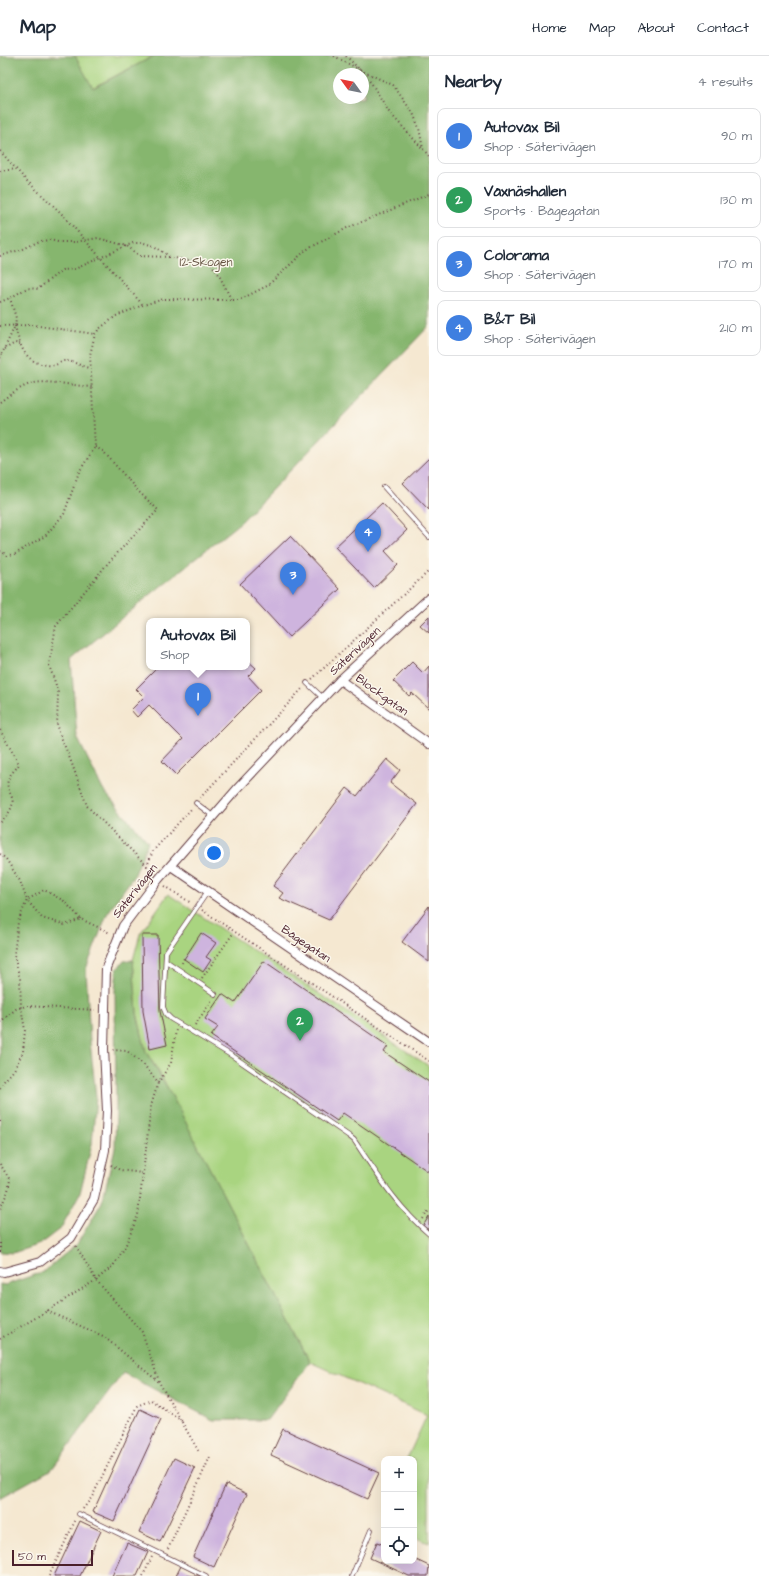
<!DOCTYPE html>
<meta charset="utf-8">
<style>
body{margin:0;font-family:"Architects Daughter",sans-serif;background:#f6f6f7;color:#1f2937}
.controls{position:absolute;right:12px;bottom:12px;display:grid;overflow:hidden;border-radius:8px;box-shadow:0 4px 16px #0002}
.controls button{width:36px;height:36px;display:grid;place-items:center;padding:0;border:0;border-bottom:1px solid #e0e1e3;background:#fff;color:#1f2937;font:20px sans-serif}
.compass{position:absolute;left:333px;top:12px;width:36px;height:36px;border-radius:50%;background:#fff;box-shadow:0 4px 16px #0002;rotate:303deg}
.scale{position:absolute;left:12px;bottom:10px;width:81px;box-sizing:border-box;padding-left:4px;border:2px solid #4a1f2b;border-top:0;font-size:11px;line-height:14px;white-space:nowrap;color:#4a1f2b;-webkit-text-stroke:3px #fbf7ec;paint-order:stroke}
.you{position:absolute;left:214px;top:797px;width:14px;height:14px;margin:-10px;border:3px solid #fff;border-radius:50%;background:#1a73e8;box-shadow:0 0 0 6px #1a73e833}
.badge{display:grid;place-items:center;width:26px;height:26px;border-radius:50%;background:#b5179e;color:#fff;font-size:13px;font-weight:700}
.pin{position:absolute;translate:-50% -33px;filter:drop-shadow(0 1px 2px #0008)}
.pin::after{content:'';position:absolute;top:21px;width:14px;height:12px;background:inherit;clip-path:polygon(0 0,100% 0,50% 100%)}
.popup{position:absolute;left:146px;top:562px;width:104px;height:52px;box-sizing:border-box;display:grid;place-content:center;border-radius:8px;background:#fff;filter:drop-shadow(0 1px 3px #0005);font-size:13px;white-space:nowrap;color:#747a83}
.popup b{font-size:15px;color:#1f2937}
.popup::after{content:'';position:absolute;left:50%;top:100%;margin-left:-8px;border:8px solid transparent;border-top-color:#fff}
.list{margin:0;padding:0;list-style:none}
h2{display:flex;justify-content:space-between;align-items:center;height:52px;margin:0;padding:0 16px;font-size:17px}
h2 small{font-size:13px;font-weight:400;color:#747a83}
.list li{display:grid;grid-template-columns:26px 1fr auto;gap:12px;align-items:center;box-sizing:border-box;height:56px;margin:0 8px 8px;padding:0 8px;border:1px solid #e0e1e3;border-radius:8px}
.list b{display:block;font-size:15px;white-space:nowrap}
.list p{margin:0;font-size:13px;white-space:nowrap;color:#747a83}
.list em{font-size:13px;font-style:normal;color:#747a83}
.icon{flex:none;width:22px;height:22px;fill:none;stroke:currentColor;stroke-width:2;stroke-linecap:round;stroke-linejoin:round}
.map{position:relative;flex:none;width:429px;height:1520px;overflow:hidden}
header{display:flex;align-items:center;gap:24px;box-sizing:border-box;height:56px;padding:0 20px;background:#fff;border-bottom:1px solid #e0e1e3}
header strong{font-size:19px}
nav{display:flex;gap:22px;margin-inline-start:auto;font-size:14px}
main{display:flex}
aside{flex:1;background:#fff}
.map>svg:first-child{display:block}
.green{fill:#a9d480;stroke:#7a7a56}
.forest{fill:#86b66e;stroke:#686a4c;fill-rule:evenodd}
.building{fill:#ceb4de}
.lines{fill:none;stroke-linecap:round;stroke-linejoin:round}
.lane-casing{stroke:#643d44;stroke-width:5.5}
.street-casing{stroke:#643d44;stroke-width:10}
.path{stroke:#643d44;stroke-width:2;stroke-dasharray:1 3;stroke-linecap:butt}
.lane{stroke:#fff;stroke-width:4}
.street{stroke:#fff;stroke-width:8}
.labels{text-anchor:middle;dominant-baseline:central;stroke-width:3;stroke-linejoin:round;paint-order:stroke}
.park-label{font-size:12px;fill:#654;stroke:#fbf7ec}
.street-label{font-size:12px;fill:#4a1f2b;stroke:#fbf7ec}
</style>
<header>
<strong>Map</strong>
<nav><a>Home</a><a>Map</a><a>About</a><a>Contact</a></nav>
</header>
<main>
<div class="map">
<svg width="429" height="1520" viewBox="0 0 429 1520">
<rect width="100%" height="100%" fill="#fbf7ec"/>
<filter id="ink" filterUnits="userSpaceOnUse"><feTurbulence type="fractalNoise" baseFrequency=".025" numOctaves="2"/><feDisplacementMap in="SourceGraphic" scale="8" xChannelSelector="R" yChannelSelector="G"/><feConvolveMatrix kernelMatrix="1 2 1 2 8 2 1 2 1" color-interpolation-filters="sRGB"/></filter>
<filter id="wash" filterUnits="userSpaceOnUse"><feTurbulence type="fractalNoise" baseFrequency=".012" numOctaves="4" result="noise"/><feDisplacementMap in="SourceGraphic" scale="16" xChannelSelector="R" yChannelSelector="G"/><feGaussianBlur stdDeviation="0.9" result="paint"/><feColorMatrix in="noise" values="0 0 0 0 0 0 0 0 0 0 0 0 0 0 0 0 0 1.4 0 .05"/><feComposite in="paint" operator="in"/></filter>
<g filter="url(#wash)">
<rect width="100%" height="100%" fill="#f5e8d1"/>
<!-- green -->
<g class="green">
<polygon points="75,0 154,0 92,32"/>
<polygon points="168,838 429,1010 429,1487 414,1481 414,1403 407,1403 427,1359 310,1306 162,1021 146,996 137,957 133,904 140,878"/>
</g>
<!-- forest -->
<g class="forest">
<path d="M0 0H75L93 32 154 0H429V270L242 465 145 543 71 604 77 681 103 734 148 786 135 818 107 858 86 913 90 985 96 1041 92 1088 80 1137 61 1172 40 1188 13 1197 0 1196ZM339 18H363V42H339Z"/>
<polygon points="133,904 137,957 146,996 170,1036 310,1306 267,1364 213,1364 123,1317 52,1413 0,1442 0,1228 5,1229 43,1216 77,1188 102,1146 115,1092 116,1050 115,935 117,913 124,905"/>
</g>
<g id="blocks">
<!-- building -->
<g class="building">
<polygon points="429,402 429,454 403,427"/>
<polygon points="382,447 407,474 385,495 398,509 374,532 335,491"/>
<polygon points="290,480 340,533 289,581 240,528"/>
<polygon points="429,560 429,577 420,569"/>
<polygon points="247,604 256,612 248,620 261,634 176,719 162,705 183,683 149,649 137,661 131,654 144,641 136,633 158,611 247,611"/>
<polygon points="412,606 423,617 429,610 429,653 412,637 409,640 393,625"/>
<polygon points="387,703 400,714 390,727 417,748 329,864 279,842 283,837 273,830 347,732 357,740"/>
<polygon points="429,850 429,906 402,886"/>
<polygon points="201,877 216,887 206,901 211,904 203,916 184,903"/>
<polygon points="142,879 158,879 160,955 167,989 150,993 143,955"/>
<polygon points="264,905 388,990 384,996 429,1026 429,1116 343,1057 337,1065 211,980 218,971 205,963 222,938 235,947"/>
<polygon points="429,1160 429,1174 423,1170"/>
<polygon points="140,1353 161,1363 114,1465 93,1456"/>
<polygon points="283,1373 379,1417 367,1443 271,1399"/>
<polygon points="174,1402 195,1412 160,1486 139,1476"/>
<polygon points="226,1428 247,1438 214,1511 193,1501"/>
<polygon points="80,1465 101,1475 80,1520 54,1520"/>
<polygon points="377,1486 384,1489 384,1505 414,1505 414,1503 429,1510 428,1520 409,1520 370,1502"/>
<polygon points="127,1487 148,1496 137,1520 112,1520"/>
<polygon points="181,1510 201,1520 176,1520"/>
</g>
</g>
</g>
<g filter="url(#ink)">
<use href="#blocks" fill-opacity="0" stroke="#643d44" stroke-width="1"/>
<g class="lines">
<defs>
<g id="lane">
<polyline points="384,431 429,481"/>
<polyline points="307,627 323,642"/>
<polyline points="196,747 213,760"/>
<path d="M208 835 166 896 163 951 166 958 171 963 234 1001 349 1080 354 1084C377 1118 397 1151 429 1178"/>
<polyline points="166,905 215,938"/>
<polyline points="79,1458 206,1520"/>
<polyline points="352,1520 371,1474"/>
</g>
<g id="street">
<polyline points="340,624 429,688"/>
<polyline points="171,810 429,986"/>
<polyline points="0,1215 4,1216 40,1206 71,1182 94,1143 105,1094 107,1055 104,993 106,912 123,870 157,825 237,733 340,624 429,542"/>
</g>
</defs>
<!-- lane casing -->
<use href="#lane" class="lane-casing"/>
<!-- street casing -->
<use href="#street" class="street-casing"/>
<!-- path -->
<g class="path">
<polyline points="334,0 360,14 372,28 389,56 422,92"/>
<polyline points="346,0 360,14 393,29 413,57 419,72 423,93 429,100"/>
<polyline points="0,95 26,124 60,156 143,249"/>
<polyline points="0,115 16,113"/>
<polyline points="0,200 23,193 40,185 50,184 58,186 75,186 98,182 127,190 140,200 170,201 185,204 204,204 211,208 218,217 232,245"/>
<polyline points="0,246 10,242 27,232 38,233 62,214 75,213 133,187 144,187 154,190 169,200"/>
<polyline points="0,270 32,269 95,278"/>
<path d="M15 270C19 286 23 304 42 308 46 309 51 310 54 309 57 309 60 306 63 305 73 304 81 311 90 312"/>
<polyline points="5,293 15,287 20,288"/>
<polyline points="0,302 15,270 16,262 10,242"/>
<path d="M0 346C9 339 19 332 30 328 45 323 75 330 92 331"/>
<polyline points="95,391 103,395 139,436 158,454 108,507 56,570 49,609 58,635 57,671 72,708 87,750 147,810"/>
<polyline points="0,495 7,499 15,498 45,480 64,458 79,416 95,391 90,299 95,278 99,273 116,260 143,249 164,243 239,244 267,230 306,194 347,172 429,138"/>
<polyline points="312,623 429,515"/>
<path d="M0 674 19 708C16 714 10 717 8 724 6 731 10 735 12 742 15 751 6 761 0 767"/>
<polyline points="200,742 302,633"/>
<polyline points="0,798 6,803 20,825 27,844 42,862 65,869 81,863 110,877"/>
<polyline points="152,817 147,810 153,795 192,752"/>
<polyline points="165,830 191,847"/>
<polyline points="202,854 429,1005"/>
<polyline points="182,907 184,902"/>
<polyline points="202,922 234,876"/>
<polyline points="0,966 16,953 26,950 95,954"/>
<polyline points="195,969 212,944"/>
<polyline points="158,1027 171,1007 176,974"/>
<polyline points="0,1032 4,1025 14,1014 23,996 25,974 21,951 20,923 14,899 18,866 27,844 44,834 64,845 81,863"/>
<polyline points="0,1065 0,1066"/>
<polyline points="0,1108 10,1124 8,1135 0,1153"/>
<polyline points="111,1109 120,1114 142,1117"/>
<polyline points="423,1163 429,1154"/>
<polyline points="0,1187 0,1196"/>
<polyline points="76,1190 96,1224 142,1276 159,1325"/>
<polyline points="47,1255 103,1280 159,1326 199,1396"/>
<polyline points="0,1283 47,1255 96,1224 113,1210 125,1191 138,1159 151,1050 158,1027 144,1009 127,995 113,994"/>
<polyline points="83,1453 92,1441 137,1350 151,1344 182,1365"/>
<polyline points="168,1493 210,1401"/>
<polyline points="49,1520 76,1463"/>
<polyline points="143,1520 152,1501"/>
</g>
<!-- lane -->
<use href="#lane" class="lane"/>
<!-- street -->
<use href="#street" class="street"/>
</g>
</g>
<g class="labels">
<!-- park labels -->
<g class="park-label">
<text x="206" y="206">I2-Skogen</text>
</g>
<!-- street labels -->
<g class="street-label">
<text transform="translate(355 595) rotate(-43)">Säterivägen</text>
<text transform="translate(382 639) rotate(36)">Blockgatan</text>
<text transform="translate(135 835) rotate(-52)">Säterivägen</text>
<text transform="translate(306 888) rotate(34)">Bågegatan</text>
</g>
</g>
</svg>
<div class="controls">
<button>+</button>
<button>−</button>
<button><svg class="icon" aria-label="locate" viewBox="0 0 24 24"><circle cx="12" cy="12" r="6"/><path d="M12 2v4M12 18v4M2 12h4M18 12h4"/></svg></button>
</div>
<svg class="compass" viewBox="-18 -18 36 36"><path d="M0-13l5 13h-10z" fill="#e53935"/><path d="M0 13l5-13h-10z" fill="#747a83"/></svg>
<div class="scale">50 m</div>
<div class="you"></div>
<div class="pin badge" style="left:198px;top:660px;background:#3f7fe0">1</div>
<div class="popup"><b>Autovåx Bil</b>Shop</div>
<div class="pin badge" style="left:300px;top:985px;background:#2e9e5b">2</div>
<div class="pin badge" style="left:293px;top:539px;background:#3f7fe0">3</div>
<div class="pin badge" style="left:368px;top:496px;background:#3f7fe0">4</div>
</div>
<aside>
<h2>Nearby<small>4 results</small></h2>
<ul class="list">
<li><span class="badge" style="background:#3f7fe0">1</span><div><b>Autovåx Bil</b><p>Shop · Säterivägen</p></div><em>90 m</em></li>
<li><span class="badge" style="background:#2e9e5b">2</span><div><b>Våxnäshallen</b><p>Sports · Bågegatan</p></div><em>130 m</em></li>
<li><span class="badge" style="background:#3f7fe0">3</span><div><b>Colorama</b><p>Shop · Säterivägen</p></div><em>170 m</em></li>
<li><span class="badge" style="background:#3f7fe0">4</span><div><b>B&amp;T Bil</b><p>Shop · Säterivägen</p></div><em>210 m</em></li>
</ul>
</aside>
</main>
